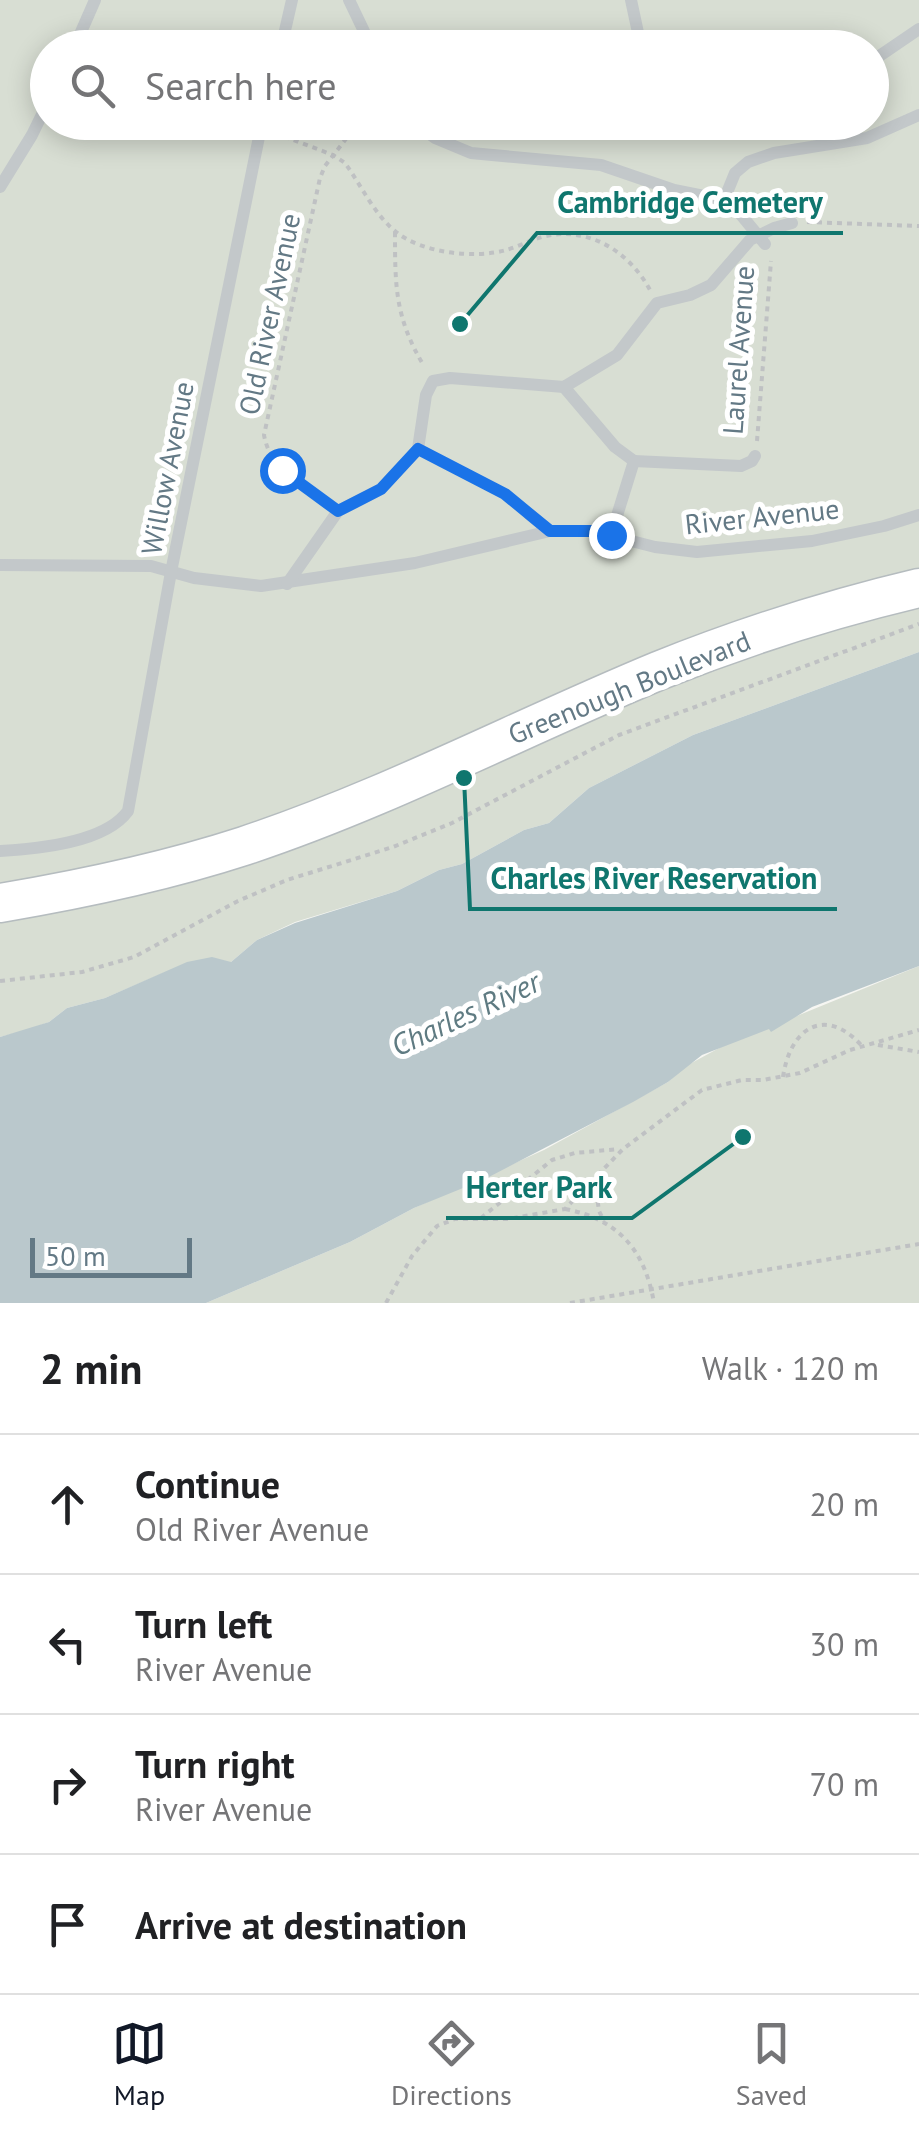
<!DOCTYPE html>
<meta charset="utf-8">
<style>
body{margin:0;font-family:"PT Sans",sans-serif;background:#f2f2f2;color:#202124}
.scale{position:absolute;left:30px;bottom:25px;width:162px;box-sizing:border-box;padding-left:10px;border:5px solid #637985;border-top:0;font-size:28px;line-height:35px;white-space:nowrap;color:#637985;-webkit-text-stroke:8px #fff;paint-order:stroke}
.stop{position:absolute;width:30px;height:30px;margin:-22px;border:8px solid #1a73e8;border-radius:50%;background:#fff}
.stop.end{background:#1a73e8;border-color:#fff;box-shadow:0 2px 10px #0008}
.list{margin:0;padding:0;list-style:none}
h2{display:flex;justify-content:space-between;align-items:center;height:130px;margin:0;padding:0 40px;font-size:42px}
h2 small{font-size:32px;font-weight:400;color:#757577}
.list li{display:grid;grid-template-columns:65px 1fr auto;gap:30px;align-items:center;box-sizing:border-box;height:140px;padding:0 40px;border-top:2px solid #e0e0e0}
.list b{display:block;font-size:38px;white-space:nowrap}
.list p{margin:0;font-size:32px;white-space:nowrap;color:#757577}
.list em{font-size:32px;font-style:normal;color:#757577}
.icon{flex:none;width:55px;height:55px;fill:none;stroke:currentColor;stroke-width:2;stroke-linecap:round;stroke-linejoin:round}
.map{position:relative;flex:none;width:919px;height:1303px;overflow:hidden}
.search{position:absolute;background:#fff;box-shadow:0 5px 25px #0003;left:30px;right:30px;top:30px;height:110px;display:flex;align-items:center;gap:25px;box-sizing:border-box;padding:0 35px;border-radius:55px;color:#757577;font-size:38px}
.sheet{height:690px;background:#fff}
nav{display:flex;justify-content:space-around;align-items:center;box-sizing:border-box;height:140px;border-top:2px solid #e0e0e0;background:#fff;font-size:28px;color:#757577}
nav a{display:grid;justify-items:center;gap:5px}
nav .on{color:#111827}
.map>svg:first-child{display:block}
.green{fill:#d8ded3;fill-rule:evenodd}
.water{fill:#bac8cc}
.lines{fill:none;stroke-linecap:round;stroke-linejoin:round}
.secondary-casing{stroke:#b5bcbf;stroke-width:41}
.path{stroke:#bfc1c3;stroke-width:4;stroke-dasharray:5 5;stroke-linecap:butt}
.service{stroke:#c3c8ca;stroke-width:12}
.secondary{stroke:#fff;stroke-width:38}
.route{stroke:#1a73e8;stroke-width:12}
.labels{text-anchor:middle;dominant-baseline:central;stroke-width:10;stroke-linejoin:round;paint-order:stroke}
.street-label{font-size:28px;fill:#637985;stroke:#fff}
.water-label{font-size:30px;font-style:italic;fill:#5f7b82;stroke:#fff}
.leader{fill:none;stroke:#0f766e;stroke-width:4}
.callout-dot{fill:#0f766e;stroke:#fff;stroke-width:4}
.callout-label{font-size:30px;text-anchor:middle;font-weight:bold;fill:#0f766e;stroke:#fff;stroke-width:10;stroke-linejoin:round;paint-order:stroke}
</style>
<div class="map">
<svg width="919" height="1303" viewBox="0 0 919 1303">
<rect width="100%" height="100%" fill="#f6f6f2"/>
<!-- green -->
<g class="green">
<path d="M0 0H919V652L693 735 589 788 549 823 524 830 462 864 439 870 397 891 295 922 257 940 231 962 168 971 105 998 67 1008 49 1022 27 1030 0 1037ZM48 48H872V122H48Z"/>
<polygon points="919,966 919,1303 198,1303 206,1303 350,1242 414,1208 544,1150 668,1082 686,1066 721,1047"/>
</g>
<!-- water -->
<polygon class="water" points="919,652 919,966 812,1007 771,1032 769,1029 702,1055 668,1082 633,1102 485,1179 414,1208 350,1242 206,1303 0,1303 0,1037 49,1022 67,1008 105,998 187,962 212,957 231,962 257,940 295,923 397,891 439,870 462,864 524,830 549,823 589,788 693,735"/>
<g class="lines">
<defs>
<path id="secondary" d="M0 903C83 889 164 872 244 846 386 799 520 728 658 671 743 637 830 609 919 588"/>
</defs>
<!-- secondary casing -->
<use href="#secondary" class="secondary-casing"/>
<!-- path -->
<g class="path">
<polyline points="171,48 172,42"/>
<path d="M275 133 333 155 345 163C361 185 374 214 395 231 420 253 475 259 506 250 518 247 530 240 542 237 587 225 629 251 650 290"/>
<polyline points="807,222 919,226"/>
<path d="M395 232C395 286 395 318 424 366"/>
<polyline points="757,441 771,261"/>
<polyline points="432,455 471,474 518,505"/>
<path d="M325 502C298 486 270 468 264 435L320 178 325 166 359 122"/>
<polyline points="0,981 82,972 134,957 238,901 287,880 393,847 452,823 619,735 919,624"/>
<polyline points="878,1045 919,1052"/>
<path d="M783 1077C790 1028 825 1005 862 1046"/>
<polyline points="595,1182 599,1211 604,1221"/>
<path d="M565 1209C618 1219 645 1250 654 1303"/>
<polyline points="481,1218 552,1160 575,1153 619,1149"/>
<polyline points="386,1303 412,1256 437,1226 455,1219 508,1219 565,1209 623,1149 702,1090 742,1080 763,1080 800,1073 850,1050 919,1030"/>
<polyline points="570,1303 919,1244"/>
</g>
<!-- service -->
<g class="service">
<polyline points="349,0 372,48"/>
<polyline points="631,0 640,42 646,48"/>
<polyline points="74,48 95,0"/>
<polyline points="281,48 292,0"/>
<polyline points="872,61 919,29"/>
<polyline points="413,122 435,138 471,153 601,165 674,190 724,200 735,173 748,162 774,153 867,138 919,115"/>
<polyline points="0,187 32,135 48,102"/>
<polyline points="724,200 737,210 765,244"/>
<polyline points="564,387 615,447 634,461"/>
<polyline points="529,514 550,531"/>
<polyline points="611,535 634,461 741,466 752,461 755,456"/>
<polyline points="0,565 151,566 194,578 261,586 415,563 550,531 592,531 655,547 697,552 812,541 884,526 919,515"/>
<polyline points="287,584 338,511 381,489 418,449 426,395 433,381 450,378 564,387 617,355 657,303 690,295 711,285 750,240 774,228 792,223"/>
<path d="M0 851C37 849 105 843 128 811L171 572 262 122"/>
</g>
<!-- secondary -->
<use href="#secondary" class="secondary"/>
</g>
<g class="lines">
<!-- route -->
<polyline class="route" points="282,470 338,511 381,489 418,449 505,494 550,531 592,531 611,535"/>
</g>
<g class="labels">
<!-- street labels -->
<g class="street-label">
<text transform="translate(269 314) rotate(-78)">Old River Avenue</text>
<text transform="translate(738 350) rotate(-86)">Laurel Avenue</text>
<text transform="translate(167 468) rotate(-79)">Willow Avenue</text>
<text transform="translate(762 516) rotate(-6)">River Avenue</text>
<text transform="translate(629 687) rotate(-22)">Greenough Boulevard</text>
</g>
<!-- water labels -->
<g class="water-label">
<text transform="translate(465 1013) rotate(-25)">Charles River</text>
</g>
</g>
<!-- callouts -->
<path class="leader" d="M460 324L537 233H843M464 778L470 909H837M743 1137L632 1218H446"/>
<g class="callout-dot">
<circle cx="460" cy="324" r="10"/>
<circle cx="464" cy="778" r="10"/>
<circle cx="743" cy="1137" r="10"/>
</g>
<g class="callout-label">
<text x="690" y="213">Cambridge Cemetery</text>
<text x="654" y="889">Charles River Reservation</text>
<text x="539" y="1198">Herter Park</text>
</g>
</svg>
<div class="scale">50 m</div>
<div class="stop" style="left:282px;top:470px"></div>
<div class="stop end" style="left:611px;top:535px"></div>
<div class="search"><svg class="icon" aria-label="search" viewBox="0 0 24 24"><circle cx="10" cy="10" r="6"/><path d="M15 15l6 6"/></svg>Search here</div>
</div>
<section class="sheet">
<h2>2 min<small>Walk · 120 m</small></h2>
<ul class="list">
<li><svg class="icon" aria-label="ahead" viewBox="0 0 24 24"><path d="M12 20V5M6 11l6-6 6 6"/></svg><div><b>Continue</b><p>Old River Avenue</p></div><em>20 m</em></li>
<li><svg class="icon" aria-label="left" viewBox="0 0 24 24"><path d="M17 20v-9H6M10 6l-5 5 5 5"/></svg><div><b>Turn left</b><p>River Avenue</p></div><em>30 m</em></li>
<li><svg class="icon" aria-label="right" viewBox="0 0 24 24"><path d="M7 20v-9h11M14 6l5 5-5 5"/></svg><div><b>Turn right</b><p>River Avenue</p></div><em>70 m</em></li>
<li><svg class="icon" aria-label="arrive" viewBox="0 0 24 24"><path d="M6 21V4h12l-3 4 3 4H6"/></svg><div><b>Arrive at destination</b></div></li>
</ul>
</section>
<nav>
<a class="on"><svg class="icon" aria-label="map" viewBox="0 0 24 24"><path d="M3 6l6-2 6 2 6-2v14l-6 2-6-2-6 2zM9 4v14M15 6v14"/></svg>Map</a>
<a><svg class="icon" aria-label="directions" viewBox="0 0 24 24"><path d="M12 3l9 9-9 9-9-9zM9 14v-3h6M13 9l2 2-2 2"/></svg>Directions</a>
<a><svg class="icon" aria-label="saved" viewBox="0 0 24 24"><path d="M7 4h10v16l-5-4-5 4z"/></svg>Saved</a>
</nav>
